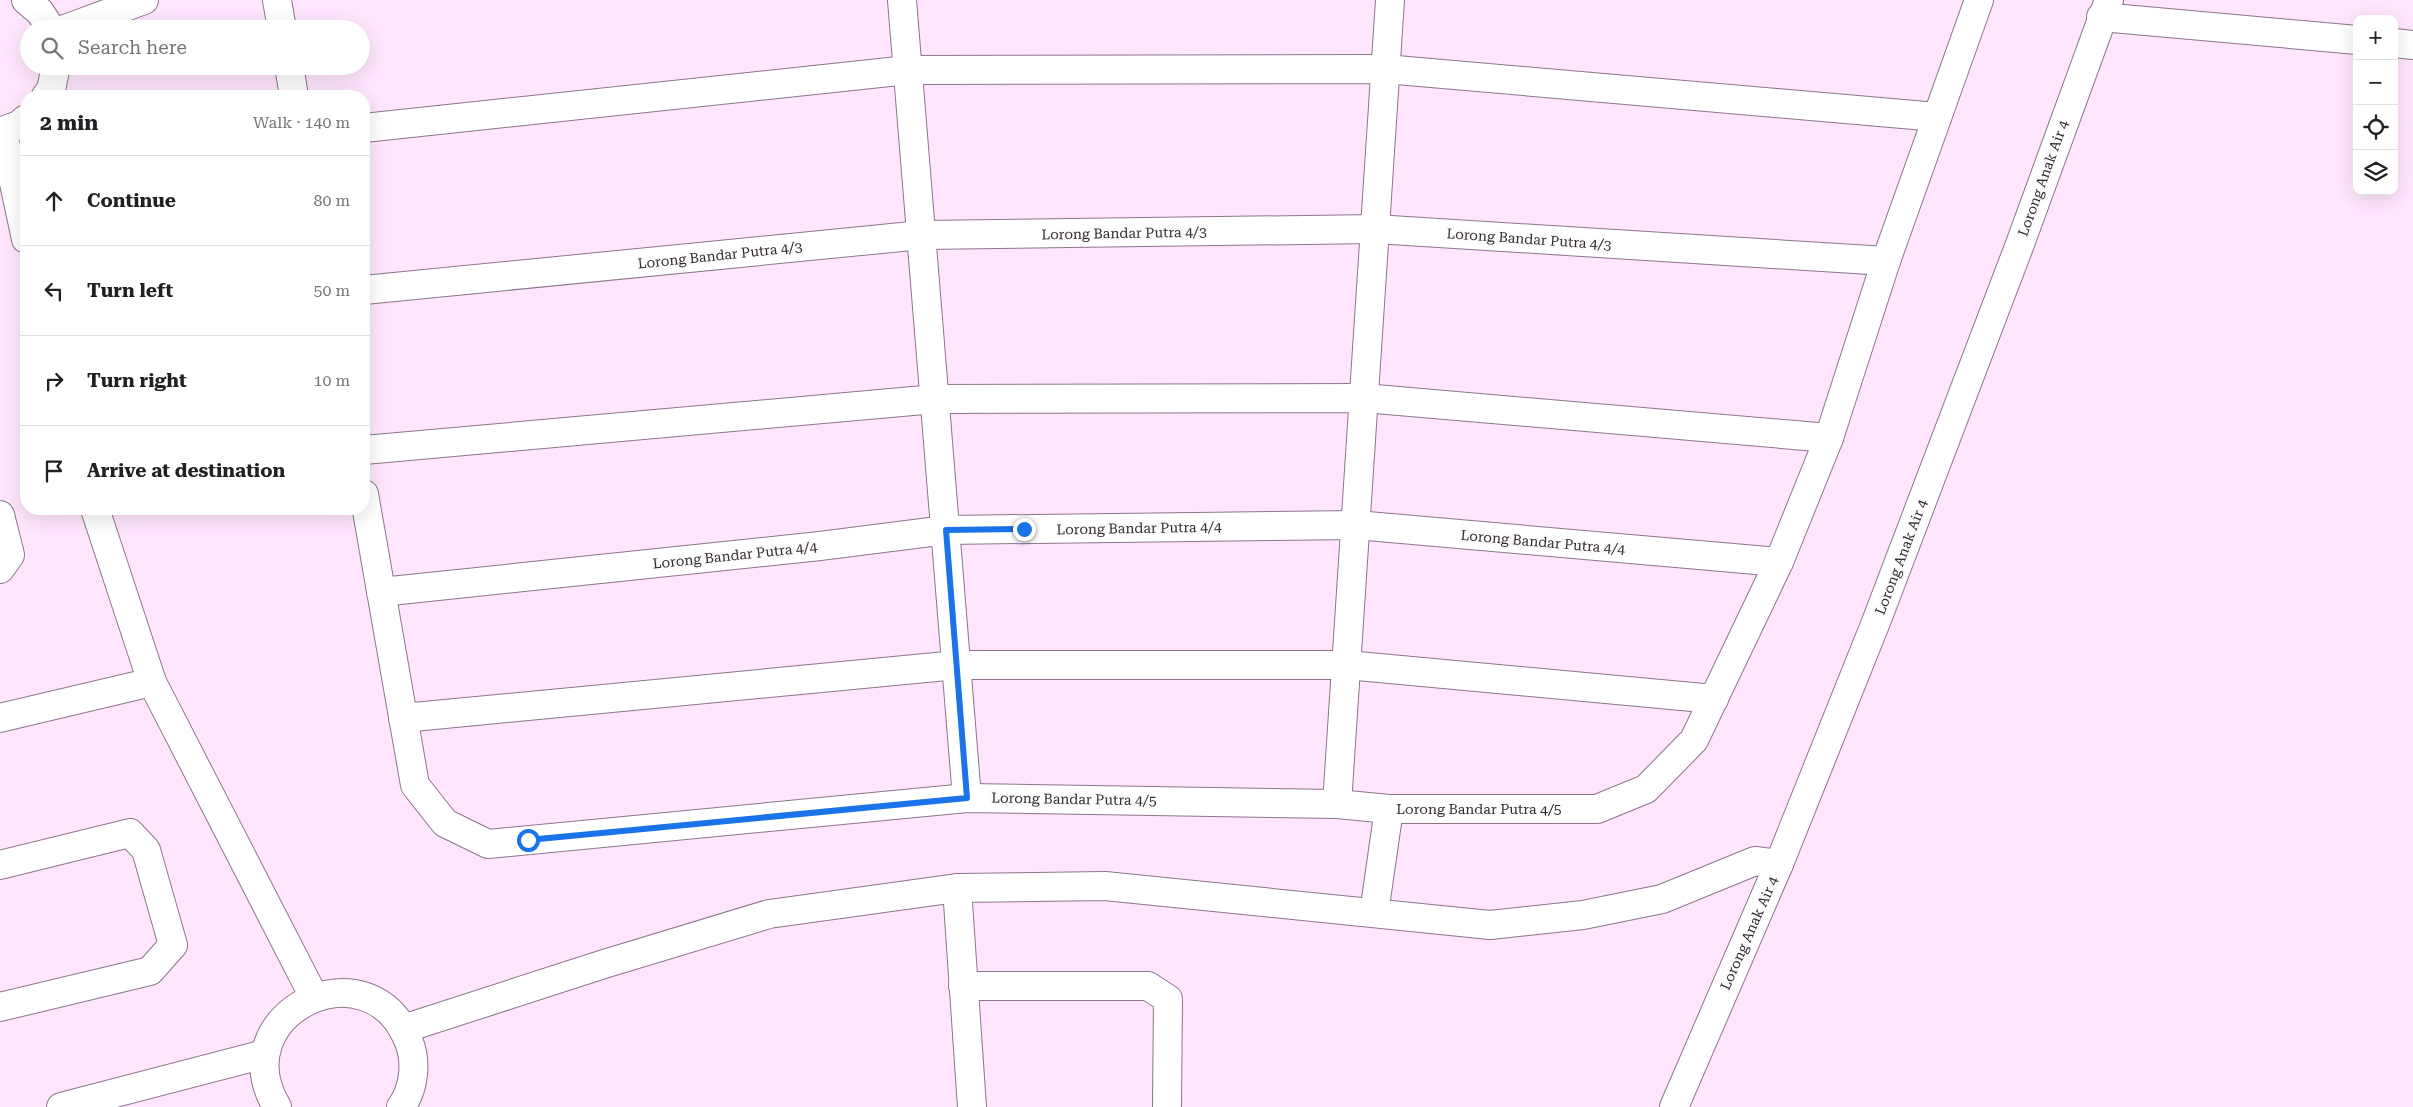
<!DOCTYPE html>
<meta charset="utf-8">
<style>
body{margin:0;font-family:"Roboto Serif",serif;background:#f2f2f2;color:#202124}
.controls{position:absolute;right:15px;top:15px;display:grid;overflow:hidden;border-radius:10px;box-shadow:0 5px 20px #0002}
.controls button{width:45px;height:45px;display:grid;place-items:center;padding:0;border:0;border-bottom:1px solid #e0e0e0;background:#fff;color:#202124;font:25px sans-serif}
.stop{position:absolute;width:15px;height:15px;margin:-11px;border:4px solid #1a73e8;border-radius:50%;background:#fff}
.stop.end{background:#1a73e8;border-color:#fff;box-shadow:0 1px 5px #0008}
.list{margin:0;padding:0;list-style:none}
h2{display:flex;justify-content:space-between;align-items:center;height:65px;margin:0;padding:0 20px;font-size:21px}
h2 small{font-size:16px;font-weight:400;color:#757577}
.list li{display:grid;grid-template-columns:32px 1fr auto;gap:15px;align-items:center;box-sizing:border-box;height:90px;padding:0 20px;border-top:1px solid #e0e0e0}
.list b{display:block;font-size:19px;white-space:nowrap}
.list em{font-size:16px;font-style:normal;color:#757577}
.icon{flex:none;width:28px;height:28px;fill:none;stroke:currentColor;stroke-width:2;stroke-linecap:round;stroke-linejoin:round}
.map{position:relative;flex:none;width:2413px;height:1107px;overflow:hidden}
.search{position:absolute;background:#fff;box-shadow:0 5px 20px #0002;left:20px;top:20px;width:350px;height:55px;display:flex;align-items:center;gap:12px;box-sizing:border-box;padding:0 18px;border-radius:28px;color:#757577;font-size:19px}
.panel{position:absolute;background:#fff;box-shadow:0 5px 20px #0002;left:20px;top:90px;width:350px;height:425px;border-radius:20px}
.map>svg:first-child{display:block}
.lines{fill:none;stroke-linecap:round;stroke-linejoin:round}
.minor-casing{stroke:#8c758b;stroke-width:30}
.minor{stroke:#fff;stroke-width:28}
.route{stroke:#1a73e8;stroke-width:6}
.labels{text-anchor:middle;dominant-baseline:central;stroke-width:5;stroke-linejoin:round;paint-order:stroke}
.street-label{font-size:14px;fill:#332a33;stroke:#fcfcfc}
</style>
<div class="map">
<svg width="2413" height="1107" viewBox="0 0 2413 1107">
<rect width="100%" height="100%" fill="#ffe6fe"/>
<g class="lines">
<defs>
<g id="minor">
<polyline points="26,0 40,12 51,29"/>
<polyline points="277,0 282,29"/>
<polyline points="902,0 967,798"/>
<polyline points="2101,17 2357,40"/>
<polyline points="65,29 144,0"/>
<polyline points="2394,43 2413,45"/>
<polyline points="289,66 294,96"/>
<polyline points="46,96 51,90 56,66"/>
<polyline points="364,128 908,70 1385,69 1937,117"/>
<polyline points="0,132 19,125 26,119"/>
<polyline points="3,132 26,239"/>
<polyline points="364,290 922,235 1375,229 1886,261"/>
<polyline points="364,450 935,399 1364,398 1829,438"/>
<polyline points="364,494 415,785 445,823 488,844 967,798 1337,804 1389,809 1597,809 1646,789 1694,740 1779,562 1829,438 1886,261 1979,0"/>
<polyline points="95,509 152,682 314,997"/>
<polyline points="0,515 10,555 0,569"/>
<polyline points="381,592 820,546 946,530 1356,525 1779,562"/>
<polyline points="0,718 152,682"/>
<polyline points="403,718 957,665 1347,665 1714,699"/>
<polyline points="1337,804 1390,0"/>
<polyline points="0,865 130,833 146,850 173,945 150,971 0,1007"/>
<polyline points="957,888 972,1107"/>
<polyline points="1374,913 1389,809"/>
<polyline points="963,986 1148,986 1168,999 1167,1107"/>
<polyline points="403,1029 604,964 769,914 957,888 1105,886 1490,925 1583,915 1662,899 1755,861 1779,864"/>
<polyline points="61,1107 265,1054"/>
<path d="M277 1107C221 1013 370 941 409 1042 417 1063 414 1089 401 1107"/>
<polyline points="1674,1107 1779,864 1876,622 2020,244 2109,0"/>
</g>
</defs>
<!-- minor casing -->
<use href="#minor" class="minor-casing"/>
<!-- minor -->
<use href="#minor" class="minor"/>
</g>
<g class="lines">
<!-- route -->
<polyline class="route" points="528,840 967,798 946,530 1024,529"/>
</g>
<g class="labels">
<!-- street labels -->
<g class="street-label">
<text transform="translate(2043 178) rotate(-70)">Lorong Anak Air 4</text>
<text transform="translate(1124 233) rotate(-1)">Lorong Bandar Putra 4/3</text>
<text transform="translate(1529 239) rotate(4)">Lorong Bandar Putra 4/3</text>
<text transform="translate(720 255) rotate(-6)">Lorong Bandar Putra 4/3</text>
<text transform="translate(1139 528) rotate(-1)">Lorong Bandar Putra 4/4</text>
<text transform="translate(1543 542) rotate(5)">Lorong Bandar Putra 4/4</text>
<text transform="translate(735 555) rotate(-6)">Lorong Bandar Putra 4/4</text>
<text transform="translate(1901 557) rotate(-69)">Lorong Anak Air 4</text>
<text transform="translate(1074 799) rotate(1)">Lorong Bandar Putra 4/5</text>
<text x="1479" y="809">Lorong Bandar Putra 4/5</text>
<text transform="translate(1749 933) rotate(-66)">Lorong Anak Air 4</text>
</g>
</g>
</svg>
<div class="controls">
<button>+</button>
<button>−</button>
<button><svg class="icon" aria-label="locate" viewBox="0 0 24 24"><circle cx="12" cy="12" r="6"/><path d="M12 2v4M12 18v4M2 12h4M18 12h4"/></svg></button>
<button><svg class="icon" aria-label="layers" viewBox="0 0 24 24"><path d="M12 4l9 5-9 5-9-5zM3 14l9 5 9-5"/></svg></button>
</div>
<div class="stop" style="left:528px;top:840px"></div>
<div class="stop end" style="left:1024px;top:529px"></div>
<div class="search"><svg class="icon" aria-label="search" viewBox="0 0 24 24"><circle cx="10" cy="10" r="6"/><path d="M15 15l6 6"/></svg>Search here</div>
<section class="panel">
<h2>2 min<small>Walk · 140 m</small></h2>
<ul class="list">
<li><svg class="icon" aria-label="ahead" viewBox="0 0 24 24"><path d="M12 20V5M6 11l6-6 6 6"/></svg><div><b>Continue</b></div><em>80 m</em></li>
<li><svg class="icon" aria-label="left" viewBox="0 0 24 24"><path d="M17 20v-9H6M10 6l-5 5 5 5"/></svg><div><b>Turn left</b></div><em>50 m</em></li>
<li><svg class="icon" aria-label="right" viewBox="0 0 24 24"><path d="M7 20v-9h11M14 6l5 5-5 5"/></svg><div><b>Turn right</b></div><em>10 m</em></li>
<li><svg class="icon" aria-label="arrive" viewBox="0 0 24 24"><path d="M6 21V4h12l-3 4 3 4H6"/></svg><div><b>Arrive at destination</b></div></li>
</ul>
</section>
</div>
